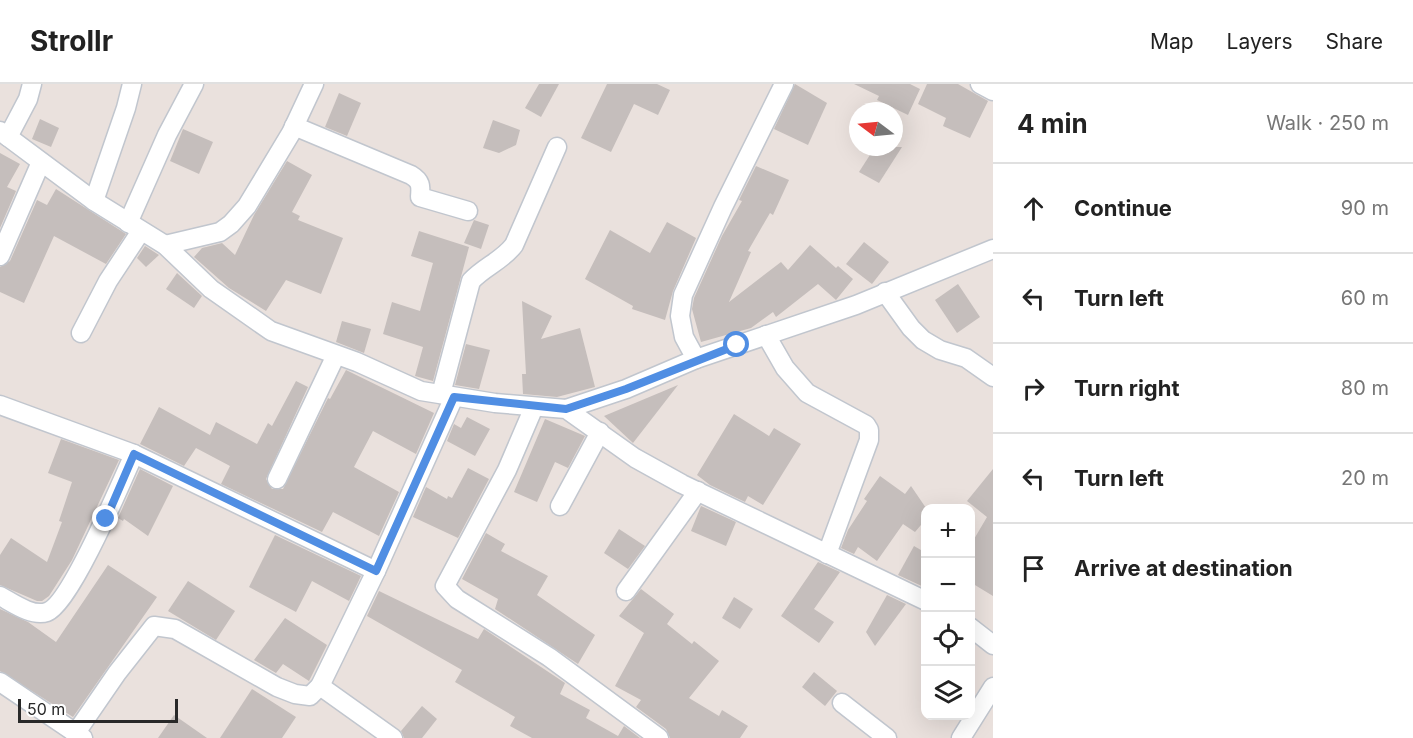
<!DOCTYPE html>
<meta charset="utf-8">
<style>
body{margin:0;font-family:Inter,sans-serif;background:#f2f2f2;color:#222}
.controls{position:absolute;right:18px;bottom:18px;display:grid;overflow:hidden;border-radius:12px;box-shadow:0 6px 24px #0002}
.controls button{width:54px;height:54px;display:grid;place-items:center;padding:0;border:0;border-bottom:2px solid #e0e0e0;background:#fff;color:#222;font:30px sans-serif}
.compass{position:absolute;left:849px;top:18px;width:54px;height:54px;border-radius:50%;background:#fff;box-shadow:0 6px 24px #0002;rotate:286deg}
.scale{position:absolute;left:18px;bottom:15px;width:160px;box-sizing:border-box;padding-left:6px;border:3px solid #292929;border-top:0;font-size:16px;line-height:21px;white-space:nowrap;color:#292929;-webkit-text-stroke:4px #fff;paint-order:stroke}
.stop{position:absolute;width:18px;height:18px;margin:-14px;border:4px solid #508ee3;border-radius:50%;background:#fff}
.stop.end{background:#508ee3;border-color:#fff;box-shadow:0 2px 6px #0008}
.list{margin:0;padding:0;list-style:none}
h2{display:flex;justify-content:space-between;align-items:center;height:78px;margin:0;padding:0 24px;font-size:26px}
h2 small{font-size:20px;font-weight:400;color:#767676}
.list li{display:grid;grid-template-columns:39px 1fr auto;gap:18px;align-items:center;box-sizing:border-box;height:90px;padding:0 24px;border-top:2px solid #e0e0e0}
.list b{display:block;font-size:22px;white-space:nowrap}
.list em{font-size:20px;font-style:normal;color:#767676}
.icon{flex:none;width:33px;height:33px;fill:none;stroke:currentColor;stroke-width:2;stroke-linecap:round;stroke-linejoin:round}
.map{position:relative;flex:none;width:993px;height:654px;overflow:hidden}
header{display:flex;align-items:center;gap:36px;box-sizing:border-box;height:84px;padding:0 30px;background:#fff;border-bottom:2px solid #e0e0e0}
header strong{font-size:28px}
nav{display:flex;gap:33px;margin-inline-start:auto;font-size:21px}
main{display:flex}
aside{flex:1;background:#fff}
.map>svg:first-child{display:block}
.building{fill:#c5bebc}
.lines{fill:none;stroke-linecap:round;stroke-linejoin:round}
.minor-casing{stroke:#c1c6ce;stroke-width:21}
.minor{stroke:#fff;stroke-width:18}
.route{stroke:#508ee3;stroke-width:8}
</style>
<header>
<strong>Strollr</strong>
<nav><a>Map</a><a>Layers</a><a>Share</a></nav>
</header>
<main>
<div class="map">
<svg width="993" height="654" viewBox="0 0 993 654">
<rect width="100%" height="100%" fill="#eae1dd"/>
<!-- building -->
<g class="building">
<polygon points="539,0 559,0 541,33 525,24"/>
<polygon points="607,0 657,0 670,6 658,31 634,20 611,68 581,54"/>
<polygon points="795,0 827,19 808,61 774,45"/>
<polygon points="854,0 910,0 920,5 908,31 877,16 879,12"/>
<polygon points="927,0 958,0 988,17 970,54 943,42 946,34 918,20"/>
<polygon points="339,9 361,19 347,52 325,43"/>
<polygon points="40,35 59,44 51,63 32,55"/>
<polygon points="493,36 520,46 516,61 499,69 483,64"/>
<polygon points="183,45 213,58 199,90 170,77"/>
<polygon points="875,63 902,63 879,99 859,88"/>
<polygon points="0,69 20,80 7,103 16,107 0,144"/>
<polygon points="287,77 312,91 292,128 300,132 298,136 343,154 321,210 286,196 266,227 229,204 194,173 202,164 222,159 235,171 254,131"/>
<polygon points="756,82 789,96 773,131 770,129 748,167 751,168 729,218 781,178 788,186 810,161 836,184 838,182 853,195 836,216 818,200 776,233 773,228 751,244 701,258 692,225 694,214 722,152 742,117 739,116"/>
<polygon points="56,105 126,150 106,180 54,152 24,219 0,208 0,183 10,177 37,116 47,121"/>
<polygon points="474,136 489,141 481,165 464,159"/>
<polygon points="667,138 696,154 673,207 665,236 632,225 633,222 585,195 610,146 650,169"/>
<polygon points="419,147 469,163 433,297 415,292 423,263 383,250 392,218 420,227 433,179 411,172"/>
<polygon points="864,158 889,178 872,200 846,180"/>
<polygon points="145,162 159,171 146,183 137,174"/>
<polygon points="177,189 202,212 194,224 166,205"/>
<polygon points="958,200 980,233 957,249 935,216"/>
<polygon points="522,217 552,232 541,255 580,244 595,303 557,313 523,310 522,290 526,290"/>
<polygon points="342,237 371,245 364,269 336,258"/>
<polygon points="466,260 490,266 479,305 455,301"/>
<polygon points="346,286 434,329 416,370 373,347 354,383 399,408 379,452 333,428 322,448 221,400 230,382 196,364 184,382 140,360 159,323 210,351 216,338 257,360 268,339 272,342 296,297 308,303 266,395 272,405 283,405 328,314 330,315"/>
<polygon points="678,301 633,359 604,332"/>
<polygon points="734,330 769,352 774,344 801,360 763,421 748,412 745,418 710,401 697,391"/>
<polygon points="467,333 490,345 475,372 447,357 454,340 461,344"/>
<polygon points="545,335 585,352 568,384 555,378 537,418 514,408"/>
<polygon points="61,355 119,376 72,476 49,512 42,517 37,517 0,501 0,471 11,454 47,478 62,438 59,437 72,398 48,389"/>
<polygon points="468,384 489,395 458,454 413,433 426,403 447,415 448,412 452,414"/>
<polygon points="140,385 173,402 148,452 124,435 123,437 118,434"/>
<polygon points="993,385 993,512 970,498 970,462 987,433 967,417"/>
<polygon points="880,392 905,410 911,402 926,424 926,435 915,448 903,440 877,477 858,463 854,470 841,464 848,446 867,417 864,415"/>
<polygon points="701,422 736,438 726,462 691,447"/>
<polygon points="619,445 645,462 628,485 604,469"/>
<polygon points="486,449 505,460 501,467 548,492 537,511 595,551 578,580 495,525 498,515 462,495"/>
<polygon points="275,451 361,492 349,517 312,497 296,528 249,503"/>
<polygon points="914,462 926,469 926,504 898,491"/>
<polygon points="818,478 840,488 814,525 834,538 819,559 781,532"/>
<polygon points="108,481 157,513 73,633 0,587 0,525 28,538 56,558"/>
<polygon points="188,497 235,527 216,556 168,527"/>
<polygon points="641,505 674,530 667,540 692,560 694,557 719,577 689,614 719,632 722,626 748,642 740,654 670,654 666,645 636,623 641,616 615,602 644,549 619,532"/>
<polygon points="379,507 478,555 484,545 565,599 560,610 590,626 586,634 618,652 624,642 640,654 532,654 510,642 515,633 455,598 462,586 367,532"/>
<polygon points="887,511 906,520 875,562 866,548"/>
<polygon points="734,513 753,525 740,545 722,534"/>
<polygon points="285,534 327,561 309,597 283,580 276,589 254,576"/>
<polygon points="814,588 837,607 825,622 802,603"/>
<polygon points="252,605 296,633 282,654 220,654"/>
<polygon points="422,622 437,635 422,654 404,654 401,647"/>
<polygon points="174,631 207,654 158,654"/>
</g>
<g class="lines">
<defs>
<g id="minor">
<polyline points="980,0 993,7"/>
<path d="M294 42 411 91C421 97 421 102 420 113L468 127"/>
<polyline points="0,47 94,117 165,161 211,205 271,247 357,278 421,307 495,319 566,325 635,374 682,400 926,517"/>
<polyline points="8,53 28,15 32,0"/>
<polyline points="94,117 126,24 132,0"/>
<polyline points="128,139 167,51 194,0"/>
<polyline points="165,161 220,148 231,140 247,122 291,49 314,0"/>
<polyline points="0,172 41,78"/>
<polyline points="885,208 911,244 923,256 940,266 966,274 993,293"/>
<polyline points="81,249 108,197 141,147"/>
<polyline points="766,251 785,284 807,309 866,341 869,346 869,356 827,470"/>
<polyline points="696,275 684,253 680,232 683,211 723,123 784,0"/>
<path d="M441 310 471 197C485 182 502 177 514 161L557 63"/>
<polyline points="0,321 134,370 376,487"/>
<polyline points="534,323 507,386 445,502 457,515 549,573 659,654"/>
<polyline points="566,325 626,305 696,275 856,221 993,165"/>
<polyline points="277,395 336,271"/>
<polyline points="560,422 600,348"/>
<polyline points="626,507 698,407"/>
<path d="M0 512C13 519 32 533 47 528 70 520 122 397 134 370"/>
<polyline points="970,543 993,561"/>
<polyline points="0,598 83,654"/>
<polyline points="320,602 393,654"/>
<polyline points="842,619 887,654"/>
<polyline points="75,650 117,589 154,542 175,545 277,603 295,610 310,612 320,602 376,487 454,313"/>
<polyline points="961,654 993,603"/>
</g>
</defs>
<!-- minor casing -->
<use href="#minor" class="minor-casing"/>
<!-- minor -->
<use href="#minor" class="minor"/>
</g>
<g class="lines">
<!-- route -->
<polyline class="route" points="106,435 134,370 376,487 454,313 566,325 626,305 737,261"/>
</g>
</svg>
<div class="controls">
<button>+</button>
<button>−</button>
<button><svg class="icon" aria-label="locate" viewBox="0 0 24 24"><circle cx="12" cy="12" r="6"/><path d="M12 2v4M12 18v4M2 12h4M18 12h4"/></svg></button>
<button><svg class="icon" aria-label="layers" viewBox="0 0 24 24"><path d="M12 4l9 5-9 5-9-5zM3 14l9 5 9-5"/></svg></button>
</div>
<svg class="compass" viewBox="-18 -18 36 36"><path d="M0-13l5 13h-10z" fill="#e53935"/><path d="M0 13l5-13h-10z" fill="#767676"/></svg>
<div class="scale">50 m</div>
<div class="stop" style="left:737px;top:261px"></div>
<div class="stop end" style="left:106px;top:435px"></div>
</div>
<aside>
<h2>4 min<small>Walk · 250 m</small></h2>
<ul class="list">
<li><svg class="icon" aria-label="ahead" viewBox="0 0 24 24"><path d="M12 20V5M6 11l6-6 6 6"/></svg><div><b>Continue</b></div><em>90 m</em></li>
<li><svg class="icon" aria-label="left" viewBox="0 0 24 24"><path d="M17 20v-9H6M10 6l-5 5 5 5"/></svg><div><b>Turn left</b></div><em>60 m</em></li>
<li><svg class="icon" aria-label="right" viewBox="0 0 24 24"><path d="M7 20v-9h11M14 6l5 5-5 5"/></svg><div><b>Turn right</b></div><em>80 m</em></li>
<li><svg class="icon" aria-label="left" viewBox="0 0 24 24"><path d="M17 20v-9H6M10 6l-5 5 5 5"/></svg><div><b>Turn left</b></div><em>20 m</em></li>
<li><svg class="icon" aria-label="arrive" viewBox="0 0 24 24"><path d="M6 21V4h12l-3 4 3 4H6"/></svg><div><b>Arrive at destination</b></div></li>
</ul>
</aside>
</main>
